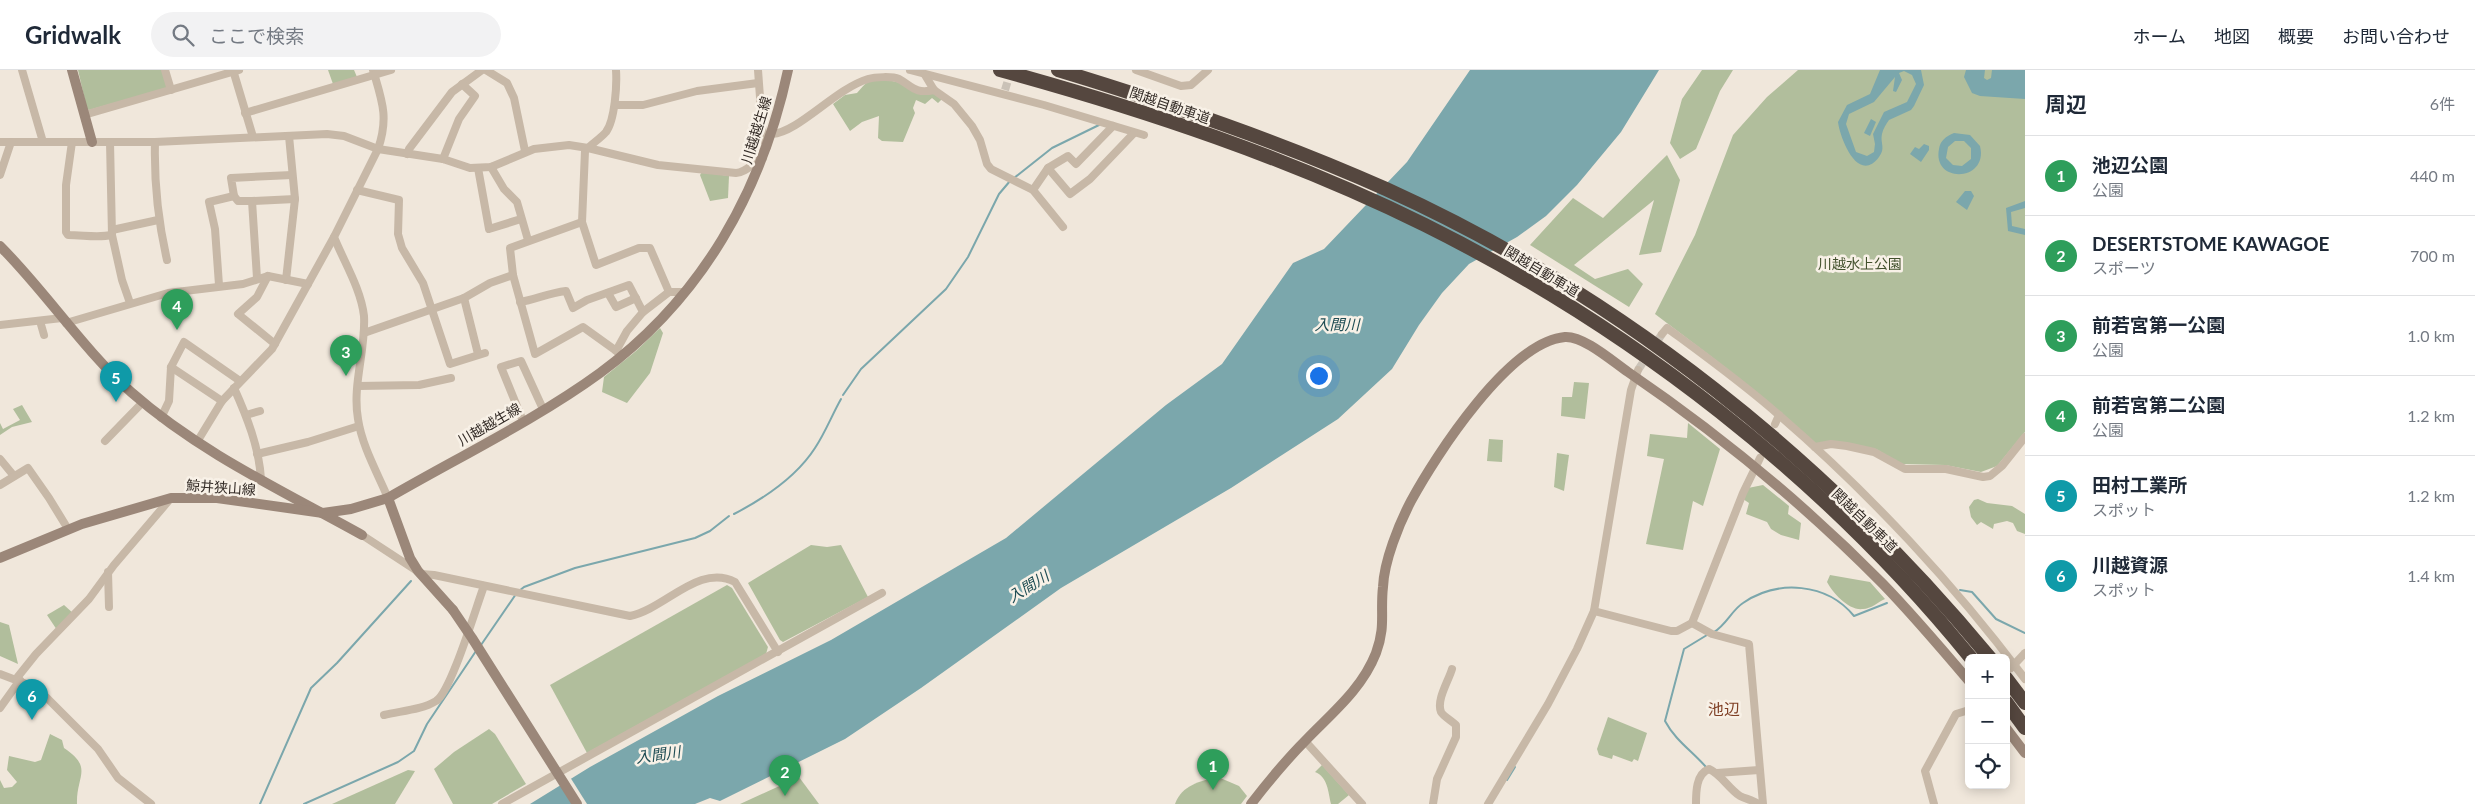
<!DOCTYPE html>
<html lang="ja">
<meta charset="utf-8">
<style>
body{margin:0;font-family:Lato,"Noto Sans JP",sans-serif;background:#f2f2f3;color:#1f2937}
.controls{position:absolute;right:15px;bottom:15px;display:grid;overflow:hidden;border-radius:8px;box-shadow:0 2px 12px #0003}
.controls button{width:45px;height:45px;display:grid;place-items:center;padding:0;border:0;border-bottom:1px solid #e0e1e3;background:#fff;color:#1f2937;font:25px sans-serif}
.you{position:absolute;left:1318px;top:305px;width:18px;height:18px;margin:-12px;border:4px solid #fff;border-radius:50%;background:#1a73e8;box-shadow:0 0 0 8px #1a73e833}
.badge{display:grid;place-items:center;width:32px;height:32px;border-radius:50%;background:#1f4d54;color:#fff;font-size:16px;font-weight:700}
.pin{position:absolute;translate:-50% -41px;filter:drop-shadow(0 1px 2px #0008)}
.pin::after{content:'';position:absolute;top:26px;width:18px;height:15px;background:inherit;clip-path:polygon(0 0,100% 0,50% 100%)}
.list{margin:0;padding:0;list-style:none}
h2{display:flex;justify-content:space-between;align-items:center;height:65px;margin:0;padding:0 20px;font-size:21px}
h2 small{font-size:16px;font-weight:400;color:#747a83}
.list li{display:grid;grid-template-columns:32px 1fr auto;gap:15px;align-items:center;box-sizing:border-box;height:80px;padding:0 20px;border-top:1px solid #e0e1e3}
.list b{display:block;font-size:19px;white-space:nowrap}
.list p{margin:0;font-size:16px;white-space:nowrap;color:#747a83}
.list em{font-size:16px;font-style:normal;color:#747a83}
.icon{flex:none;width:28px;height:28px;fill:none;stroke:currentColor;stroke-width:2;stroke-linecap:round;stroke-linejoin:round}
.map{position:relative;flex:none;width:2025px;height:734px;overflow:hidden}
header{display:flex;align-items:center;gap:30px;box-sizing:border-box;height:70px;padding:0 25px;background:#fff;border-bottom:1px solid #e0e1e3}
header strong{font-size:24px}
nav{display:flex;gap:28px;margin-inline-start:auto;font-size:18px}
.search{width:350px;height:45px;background:#f2f2f3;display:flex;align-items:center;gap:12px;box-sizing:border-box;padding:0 18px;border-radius:28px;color:#747a83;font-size:19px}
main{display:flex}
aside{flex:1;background:#fff}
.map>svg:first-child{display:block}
.green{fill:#b1be9c}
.water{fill:#7ba7ac;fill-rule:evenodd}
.pier{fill:#f0e7db}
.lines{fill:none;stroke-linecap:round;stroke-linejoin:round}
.stream{stroke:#7ba7ac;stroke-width:2}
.street-tunnel{stroke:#cac2b7;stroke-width:8;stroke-dasharray:8 4;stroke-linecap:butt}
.street{stroke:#c7b8a7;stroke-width:8}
.secondary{stroke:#9b8779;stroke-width:10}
.highway{stroke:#55473f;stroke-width:14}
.secondary-bridge{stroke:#9b8779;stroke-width:10}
.labels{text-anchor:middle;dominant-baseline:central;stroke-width:5;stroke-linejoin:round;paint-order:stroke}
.street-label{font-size:14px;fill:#342c27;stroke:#f8f1e7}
.park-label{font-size:14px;fill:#42512d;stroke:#f8f1e7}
.water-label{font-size:15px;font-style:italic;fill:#1f4d54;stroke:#f8f1e7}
.quarter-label{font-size:16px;fill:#7f3f25;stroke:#f8f1e7}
</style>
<header>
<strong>Gridwalk</strong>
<div class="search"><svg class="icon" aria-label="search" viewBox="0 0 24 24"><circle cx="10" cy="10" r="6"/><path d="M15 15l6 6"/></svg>ここで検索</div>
<nav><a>ホーム</a><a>地図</a><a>概要</a><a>お問い合わせ</a></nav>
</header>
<main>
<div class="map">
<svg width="2025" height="734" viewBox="0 0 2025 734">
<rect width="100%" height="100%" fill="#f0e7db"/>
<!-- green -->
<g class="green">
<polygon points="78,0 163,0 167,18 89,40 87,39"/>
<polygon points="328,0 354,0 357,7 333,14"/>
<polygon points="1702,0 1733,0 1720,21 1696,79 1680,89 1670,73 1682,29"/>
<polygon points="1798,0 2025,0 2025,362 1997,396 1981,402 1945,395 1901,394 1876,379 1813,373 1717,291 1655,244 1695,165 1733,65 1767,27"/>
<path d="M888 10 934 21 943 28 938 33 932 28 925 34 916 30 913 38 915 43 903 72 882 71 878 68 879 46 862 52 850 61 833 34 845 25 857 23C870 8 868 11 888 10Z"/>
<polygon points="1667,85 1680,110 1661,182 1639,185 1654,130 1574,195 1595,209 1628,199 1643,214 1629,237 1530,175 1573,128 1603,148"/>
<polygon points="702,102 729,106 728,128 710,131 700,105"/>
<polygon points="660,258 663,263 650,303 627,333 602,322 604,307 636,281"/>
<polygon points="1574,312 1589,313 1585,349 1561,346 1562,327 1572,327"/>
<polygon points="22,335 32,352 12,357 0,365 0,353 3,359 20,350 13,339"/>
<polygon points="1688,353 1720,379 1703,436 1693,431 1683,480 1646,474 1664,389 1647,386 1650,364 1687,368"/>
<polygon points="1489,369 1503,370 1502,392 1487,391"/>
<polygon points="1557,383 1569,385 1564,421 1554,417"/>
<polygon points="1763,415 1789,436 1788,444 1801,453 1799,470 1781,465 1771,459 1767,452 1746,444 1749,433 1743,429 1748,418"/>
<polygon points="1978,429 1987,433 2012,436 2025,444 2025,464 2017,461 2013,453 2007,451 1994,454 1993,459 1981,452 1977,455 1971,447 1969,437 1974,430"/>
<polygon points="811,475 827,477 841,475 868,527 783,572 780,570 748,513"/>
<path d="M1830 505 1870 512 1885 529C1878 532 1871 539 1863 539 1849 541 1833 523 1827 512Z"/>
<polygon points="727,515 732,518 768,577 766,584 587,683 550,615"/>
<polygon points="64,535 74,544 57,560 47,545"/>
<polygon points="0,552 9,555 18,594 0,586"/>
<polygon points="1608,647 1647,663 1638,691 1634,689 1632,692 1613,685 1612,689 1599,685 1597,679"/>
<polygon points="489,659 495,664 526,714 492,734 453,734 434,699 454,682"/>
<path d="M50 664 62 670 64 678C94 698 76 706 77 734H0V710L4 718 12 717 17 712 7 700 9 686 35 692 41 690Z"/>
<path d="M1322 695 1349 725 1338 734H1331C1328 722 1328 707 1315 702Z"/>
<polygon points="408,700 415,701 395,734 332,734"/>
<polygon points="799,707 819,734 740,734"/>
<path d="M1218 707 1239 716 1247 726 1241 734H1175C1182 715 1200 711 1218 707Z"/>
</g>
<!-- water -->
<g class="water">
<polygon points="1470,0 1659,0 1621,62 1577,115 1546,146 1517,167 1469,194 1442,223 1419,255 1392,299 1338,349 1231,418 1061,518 921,618 845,669 720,731 710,728 695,734 530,734 590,697 718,626 831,570 1006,468 1166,335 1222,294 1293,193 1324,179 1407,92"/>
<path d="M1880 0H1921L1924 15 1914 36 1911 40 1889 50C1886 54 1883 59 1882 64 1880 73 1886 78 1879 87 1858 115 1840 68 1838 52L1847 35 1870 24ZM1904 1 1912 5 1916 14 1907 32 1884 42 1873 64 1875 74 1874 82 1867 86 1856 82 1846 54 1849 44 1874 32 1895 7 1893 21 1896 22 1902 10 1899 3Z"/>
<polygon points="1966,0 1985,0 1984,8 1987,10 1991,8 1992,0 2025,0 2025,29 1980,26 1972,23 1964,7"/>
<polygon points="1871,49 1876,52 1870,66 1864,63"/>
<path d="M1954 63 1970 65 1980 76C1989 112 1932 114 1939 79 1940 71 1946 66 1954 63ZM1955 71H1964L1971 78V89L1962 96 1953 95 1946 88 1948 77Z"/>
<polygon points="1924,74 1929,76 1929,80 1921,92 1910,84 1915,77 1919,79"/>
<polygon points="1965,121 1971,121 1974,126 1967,140 1956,132"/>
<polygon points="2025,131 2025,138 2011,142 2012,156 2025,159 2025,165 2008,161 2006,138"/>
</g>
<!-- pier -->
<polygon class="pier" points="570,707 587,734 572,734 559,713"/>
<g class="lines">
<!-- stream -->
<g class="stream">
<polyline points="1014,108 1052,78 1099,55"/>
<polyline points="843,325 861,299 946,219 968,187 999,124 1010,111"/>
<path d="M734 444C763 429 797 406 815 378 825 363 832 345 841 329"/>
<polyline points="1960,520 1972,522 1996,549 2025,563"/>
<polyline points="519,521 524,517 575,498 695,468 710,461 729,446"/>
<path d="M1714 562C1726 555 1732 540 1743 533 1778 509 1827 513 1854 546L1887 533"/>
<polyline points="481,575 516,524"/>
<path d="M1706 697C1692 681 1675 670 1665 651L1684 579 1707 565"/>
<polyline points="1507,710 1515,697"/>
<polyline points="260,734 311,618 337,593 411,511"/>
<polyline points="304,734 398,692 414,681 427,654 476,581"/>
</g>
<!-- street-tunnel -->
<g class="street-tunnel">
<polyline points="1005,20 1011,0"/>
<polyline points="1638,300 1662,264"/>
</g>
<!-- street -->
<g class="street">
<polyline points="22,0 43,72"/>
<polyline points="165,0 171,20"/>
<polyline points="233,0 253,67"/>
<path d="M373 0C382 31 389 47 378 79L334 167C344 192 361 219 364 246 366 280 352 315 358 349 362 376 377 402 388 428"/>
<polyline points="486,0 507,13 514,28 525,81"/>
<path d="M616 0C617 15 615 50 606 62 600 69 591 74 585 81L582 152 510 178 513 205 535 284 583 257 622 285"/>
<polyline points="758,0 763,68 767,77"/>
<polyline points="910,0 1044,35 1144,65"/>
<polyline points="1136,0 1181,16 1191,15 1208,0"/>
<polyline points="925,5 934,20 954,34 972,56 980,70 987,94 991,99 1033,120 1063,157"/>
<polyline points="616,35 643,35 697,21 758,13"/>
<polyline points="245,43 391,0"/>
<polyline points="84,45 239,0"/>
<path d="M772 64C799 62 835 19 868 9 875 7 892 6 899 9 913 17 915 24 934 20"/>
<path d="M0 72H155L327 64 344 66 378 79 443 89 470 98 491 97 534 79 569 75 588 78 658 95 736 103C748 102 752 92 763 88"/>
<path d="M72 72 66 115V162L68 165C84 165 97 168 112 165"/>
<polyline points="110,72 112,165 122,210 130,233"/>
<path d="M155 72C154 112 158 151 167 190"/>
<polyline points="407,84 409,79 452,22 482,0"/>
<polyline points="443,89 459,49 475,26 462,14"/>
<polyline points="491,97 504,119 517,132 528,170"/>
<polyline points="478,98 489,159 521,149"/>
<polyline points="1048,98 1070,124 1090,109 1134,63"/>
<polyline points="0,105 11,72"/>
<polyline points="357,120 399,130 398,164 402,178 423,213 450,294 485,283"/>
<polyline points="1033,120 1048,98 1068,86 1076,94 1113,56"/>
<polyline points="252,131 295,129"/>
<polyline points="582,152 596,195 639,178 650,178 669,222"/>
<polyline points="112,160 158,150"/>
<polyline points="268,206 257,227 238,244 275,274"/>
<polyline points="257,208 252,131 238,131 234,126 231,108 292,105"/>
<polyline points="286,210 295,129 289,66"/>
<polyline points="219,215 215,159 209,132 234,126"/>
<polyline points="608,223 616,237 636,228"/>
<polyline points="464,228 478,284"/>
<path d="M520 232C536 229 549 223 566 221L573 238 587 230 629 215 643 242 627 261 616 281"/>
<polyline points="643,242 669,222 684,222"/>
<polyline points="40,251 44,265"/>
<polyline points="66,253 168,223 243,214 268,206 308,214"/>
<polyline points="0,255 62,248"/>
<polyline points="364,263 464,228 490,213 513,205"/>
<path d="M1662 264 1667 258C1705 286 1744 314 1780 346 1869 423 1955 515 2025 609"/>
<polyline points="171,297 222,331"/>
<polyline points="358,316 419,315 451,308"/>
<path d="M234 318C247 347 259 377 261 409"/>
<polyline points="246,345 260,341"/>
<polyline points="161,348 169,331 171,297 184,272 240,311"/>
<polyline points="523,351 501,297 521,291 543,339"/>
<polyline points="1775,354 1779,345"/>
<polyline points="105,371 143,332"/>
<polyline points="197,372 222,331 272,279 334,167"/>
<polyline points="1815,377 1831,374 1847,376 1874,382 1905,399 1946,399 1983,407 1990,406 2002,396 2025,367"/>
<polyline points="257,384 308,372 359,356"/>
<polyline points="0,389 14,406"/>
<polyline points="0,415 28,398 49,428 68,459"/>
<polyline points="362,465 417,501"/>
<polyline points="108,502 109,537"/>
<path d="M421 504 434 505 630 546C665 539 699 493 735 512L778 582"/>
<polyline points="1594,541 1671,561 1677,561 1692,553 1743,423 1760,388"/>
<polyline points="1692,553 1712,564 1749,574 1763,734"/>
<polyline points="2011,598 2025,583"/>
<polyline points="0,604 37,618 98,679 118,708 151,734"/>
<polyline points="16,609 36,584 89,529 114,495 171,428"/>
<polyline points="0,638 20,610"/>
<path d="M384 645C400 641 422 640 436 631 451 622 476 537 484 516"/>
<polyline points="1305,671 1362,734"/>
<polyline points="1717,703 1759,700"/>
<polyline points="502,734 882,523"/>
<path d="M1433 734 1437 709 1456 667V655C1452 651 1443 646 1441 642 1436 630 1449 610 1452 599"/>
<polyline points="1488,734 1548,634 1577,579 1594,541 1631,320 1638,300"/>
<path d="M1696 734C1696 722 1696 704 1709 699 1721 704 1728 718 1740 726 1746 729 1753 730 1758 734"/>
<polyline points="1934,734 1925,701 1956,644 1969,640"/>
</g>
<!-- secondary -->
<g class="secondary">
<polyline points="72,0 92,72"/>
<path d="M0 176C46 222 82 278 131 322 199 382 283 421 362 465"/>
<polyline points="0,488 82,454 171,428 217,428 323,443 351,439 388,428"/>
<path d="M453 540 418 501 410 488 388 428C457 388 537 349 600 303 702 228 762 121 788 0"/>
<polyline points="2006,658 2025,683"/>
<path d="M1251 734C1268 712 1286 690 1306 670 1332 643 1362 619 1376 583 1386 556 1380 543 1383 517 1384 491 1399 454 1411 431 1436 385 1509 272 1565 267 1584 266 1612 291 1628 302 1719 364 1805 435 1883 514 1913 545 1941 578 1969 611"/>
</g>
<!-- highway -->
<g class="highway">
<path d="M1000 0C1146 40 1289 88 1425 155 1632 258 1824 407 1971 588"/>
<path d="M1058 0C1170 34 1279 71 1386 119 1620 225 1826 390 1990 588"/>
<polyline points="2006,608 2025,633"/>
<polyline points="2006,632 2025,658"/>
</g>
<!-- secondary-bridge -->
<polyline class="secondary-bridge" points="453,540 472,568 577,734"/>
</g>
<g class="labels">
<!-- street labels -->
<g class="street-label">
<text transform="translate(1170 35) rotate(19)">関越自動車道</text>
<text transform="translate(756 60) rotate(-73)">川越越生線</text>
<text transform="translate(1542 201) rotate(31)">関越自動車道</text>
<text transform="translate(489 354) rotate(-30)">川越越生線</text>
<text transform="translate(221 417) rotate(4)">鯨井狭山線</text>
<text transform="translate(1865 450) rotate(44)">関越自動車道</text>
</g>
<!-- park labels -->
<g class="park-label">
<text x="1860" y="193">川越水上公園</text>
</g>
<!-- water labels -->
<g class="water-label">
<text x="1337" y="254">入間川</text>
<text transform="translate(1028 516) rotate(-32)">入間川</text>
<text transform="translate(658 684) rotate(-8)">入間川</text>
</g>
<!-- quarter labels -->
<g class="quarter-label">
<text x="1724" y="638">池辺</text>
</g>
</g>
</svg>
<div class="controls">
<button>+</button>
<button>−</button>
<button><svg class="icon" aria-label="locate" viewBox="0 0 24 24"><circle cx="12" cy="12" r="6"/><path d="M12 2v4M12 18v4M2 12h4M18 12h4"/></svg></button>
</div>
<div class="you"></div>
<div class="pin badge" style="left:1213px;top:720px;background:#2e9e5b">1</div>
<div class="pin badge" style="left:785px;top:726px;background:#2e9e5b">2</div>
<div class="pin badge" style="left:346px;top:306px;background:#2e9e5b">3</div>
<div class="pin badge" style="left:177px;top:260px;background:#2e9e5b">4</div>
<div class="pin badge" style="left:116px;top:332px;background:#0f9aa8">5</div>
<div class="pin badge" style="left:32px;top:650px;background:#0f9aa8">6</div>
</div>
<aside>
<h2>周辺<small>6件</small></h2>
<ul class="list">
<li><span class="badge" style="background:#2e9e5b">1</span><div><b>池辺公園</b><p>公園</p></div><em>440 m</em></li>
<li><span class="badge" style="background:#2e9e5b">2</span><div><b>DESERTSTOME KAWAGOE</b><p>スポーツ</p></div><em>700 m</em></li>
<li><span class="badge" style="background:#2e9e5b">3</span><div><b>前若宮第一公園</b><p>公園</p></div><em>1.0 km</em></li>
<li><span class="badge" style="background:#2e9e5b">4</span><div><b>前若宮第二公園</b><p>公園</p></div><em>1.2 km</em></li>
<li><span class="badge" style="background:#0f9aa8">5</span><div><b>田村工業所</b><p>スポット</p></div><em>1.2 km</em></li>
<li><span class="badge" style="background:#0f9aa8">6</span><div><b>川越資源</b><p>スポット</p></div><em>1.4 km</em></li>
</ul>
</aside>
</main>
